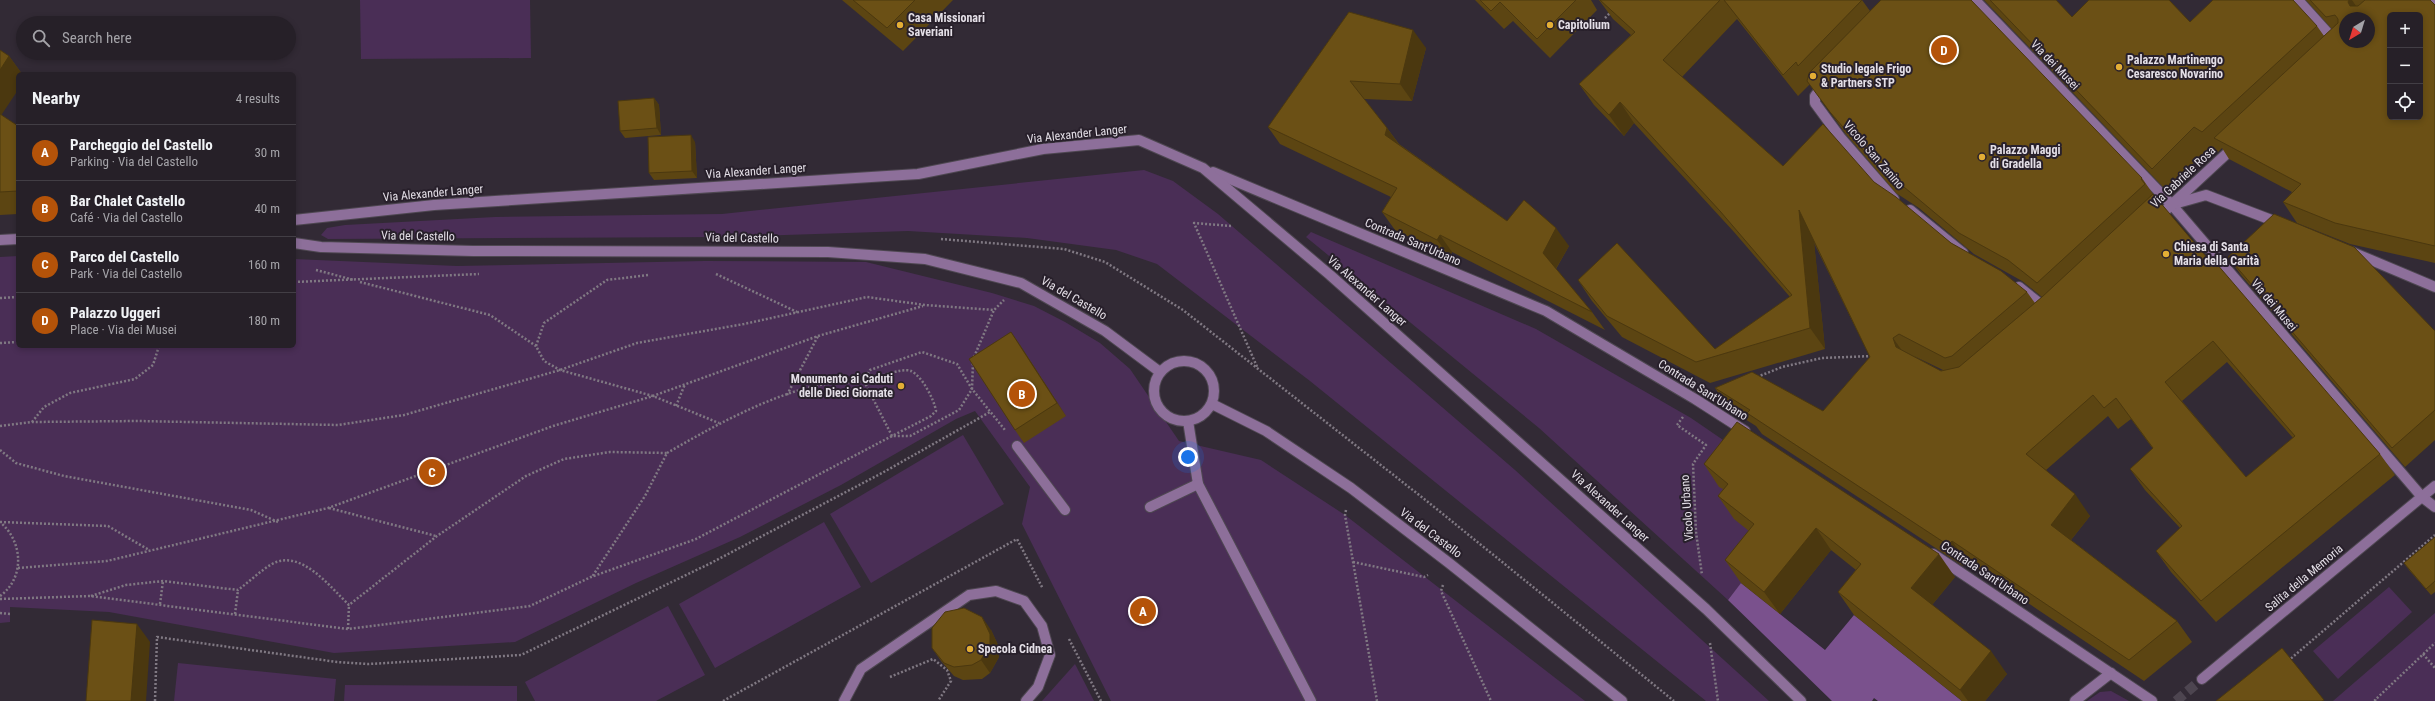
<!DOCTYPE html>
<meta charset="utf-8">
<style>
body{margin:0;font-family:"Roboto Condensed",sans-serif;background:#322d34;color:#f1f3f6}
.controls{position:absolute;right:12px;top:12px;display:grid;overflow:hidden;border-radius:6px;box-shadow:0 2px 6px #0003}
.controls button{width:36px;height:36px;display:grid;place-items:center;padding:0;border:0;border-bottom:1px solid #423e45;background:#262028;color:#f1f3f6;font:20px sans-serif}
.compass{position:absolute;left:2339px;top:12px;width:36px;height:36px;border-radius:50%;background:#262028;box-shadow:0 2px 6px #0003;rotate:218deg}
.you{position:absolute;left:1188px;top:457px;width:14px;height:14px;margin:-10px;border:3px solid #fff;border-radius:50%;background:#1a73e8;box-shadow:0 0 0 6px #1a73e833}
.badge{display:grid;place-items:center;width:26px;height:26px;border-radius:50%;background:#b45309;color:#fff;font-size:13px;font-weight:700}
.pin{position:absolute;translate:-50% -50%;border:2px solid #fff;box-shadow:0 1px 4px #0006}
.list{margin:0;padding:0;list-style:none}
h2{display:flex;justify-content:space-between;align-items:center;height:52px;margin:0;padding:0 16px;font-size:17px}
h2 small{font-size:13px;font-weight:400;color:#a4a3a8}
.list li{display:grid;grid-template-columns:26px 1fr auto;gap:12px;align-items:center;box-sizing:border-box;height:56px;padding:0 16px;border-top:1px solid #423e45}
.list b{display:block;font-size:15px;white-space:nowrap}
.list p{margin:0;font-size:13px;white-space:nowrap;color:#a4a3a8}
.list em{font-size:13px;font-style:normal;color:#a4a3a8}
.icon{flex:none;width:22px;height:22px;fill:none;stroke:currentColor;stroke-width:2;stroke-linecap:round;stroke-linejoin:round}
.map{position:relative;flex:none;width:2435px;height:701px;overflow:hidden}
.search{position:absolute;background:#262028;box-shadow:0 2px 6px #0003;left:16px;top:16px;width:280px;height:44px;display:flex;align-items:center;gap:10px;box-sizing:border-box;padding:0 14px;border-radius:22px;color:#a4a3a8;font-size:15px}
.panel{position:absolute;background:#262028;box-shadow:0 2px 6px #0003;left:16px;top:72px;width:280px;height:276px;border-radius:6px}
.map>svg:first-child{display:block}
.green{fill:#4a2e56}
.forest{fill:#7a518d}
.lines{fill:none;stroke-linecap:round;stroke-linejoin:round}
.minor-tunnel{stroke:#4d4550;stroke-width:10;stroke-dasharray:10 5;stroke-linecap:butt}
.minor-casing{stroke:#4e4751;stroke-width:12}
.path{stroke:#807983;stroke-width:2.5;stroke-dasharray:2 2;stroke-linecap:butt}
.minor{stroke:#8d6f9a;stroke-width:10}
.wall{fill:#5c4512;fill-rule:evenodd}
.shaded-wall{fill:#4b380f}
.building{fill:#6b5015;stroke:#4b380f;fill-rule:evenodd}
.poi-dot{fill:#e3ae35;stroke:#28202b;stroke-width:1.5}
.labels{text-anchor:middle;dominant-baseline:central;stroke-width:4;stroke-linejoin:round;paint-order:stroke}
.poi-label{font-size:12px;font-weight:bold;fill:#e4dfe7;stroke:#28202b;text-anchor:start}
.street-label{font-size:12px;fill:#e4dfe7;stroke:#28202b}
</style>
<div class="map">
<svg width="2435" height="701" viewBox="0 0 2435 701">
<rect width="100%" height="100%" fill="#322a35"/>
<!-- green -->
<g class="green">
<polygon points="360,0 530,0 531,58 361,59"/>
<polygon points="1144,170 1173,181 1218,214 1515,470 1769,701 1706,701 1310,381 1157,264 1116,250 1027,238 908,231 724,237 328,239 321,235 327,228 345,225 495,217 722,214"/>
<polygon points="1311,232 1536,329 1691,418 1745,455 1744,506 1770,547 1728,600 1539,428 1306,237"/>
<polygon points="18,256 18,346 294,346 294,259 457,266 705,261 866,262 992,293 1034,306 1065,322 1100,343 1130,369 1179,441 1261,460 1345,515 1585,701 1111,701 1022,524 1030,487 975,411 956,419 841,485 740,537 636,583 515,642 334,653 109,612 10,607 10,622 0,623 0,257"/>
<polygon points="963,435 1004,504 871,583 830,514"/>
<polygon points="824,522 861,587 715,668 679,604"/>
<polygon points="2389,587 2412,612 2338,679 2313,651"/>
<polygon points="668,606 705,675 656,701 535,701 525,682"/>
<polygon points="2435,613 2435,701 2333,701"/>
<polygon points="178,663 336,679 334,701 174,701"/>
<polygon points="1075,664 1094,701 1042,701"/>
<polygon points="345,685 517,686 517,701 344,701"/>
<polygon points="2111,691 2129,701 2087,701 2100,692"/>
</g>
<!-- forest -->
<polygon class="forest" points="1741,583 1825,650 1854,615 1962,701 1878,701 1874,698 1872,701 1832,701 1728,600"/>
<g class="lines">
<!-- minor-tunnel -->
<polyline class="minor-tunnel" points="2176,701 2202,679"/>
<defs>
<g id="minor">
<polyline points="1975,0 2172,205 2422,497 2435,507"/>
<polyline points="2298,0 2337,43"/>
<polyline points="2431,0 2435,3"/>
<polyline points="1825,83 1815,96 1815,103 1840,137 1894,199"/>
<polyline points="1213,172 1546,311 1695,399 1745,431"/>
<polyline points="2174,204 2206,195 2282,224"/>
<polyline points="2167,209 2236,145"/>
<polyline points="1910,210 1963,253"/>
<polyline points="294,220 434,205 918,174 1043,149 1139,140 1203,168 1330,275 1706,609 1801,701"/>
<polyline points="0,240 18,239"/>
<polyline points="294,243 321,247 473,251 828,252 925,259 1021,283 1105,331 1160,372"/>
<polyline points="2352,252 2435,287"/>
<polyline points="2019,287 2048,310"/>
<circle cx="1184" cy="391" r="30"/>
<polyline points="1212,404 1266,431 1351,488 1449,563 1622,701"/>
<polyline points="1188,421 1198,484 1311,701"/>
<polyline points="1017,446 1065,510"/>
<polyline points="1150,507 1198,484"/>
<polyline points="1933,554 2152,701"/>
<polyline points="2202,679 2435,486"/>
<polyline points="844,701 861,669 969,595 996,591 1024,601 1042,626 1050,655 1038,687 1026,701"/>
<polyline points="2075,701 2111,673"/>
</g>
</defs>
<!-- minor casing -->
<use href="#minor" class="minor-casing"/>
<!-- path -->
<g class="path">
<polyline points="1605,18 1611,12"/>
<polyline points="1231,226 1194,223 1258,369"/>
<polyline points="941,239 1064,249 1105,262 1183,310 1428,502 1674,701"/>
<polyline points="316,270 354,280"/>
<polyline points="716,274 797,312"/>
<polyline points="648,275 607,280 544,323 536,346 544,361 560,370 653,396 719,423"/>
<polyline points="294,282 479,274"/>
<polyline points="360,282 490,315 536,346"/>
<polyline points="0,298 18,297"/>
<polyline points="0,343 18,342"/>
<polyline points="974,357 994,310"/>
<polyline points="1757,377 1782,367 1822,358 1873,356"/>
<polyline points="864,381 870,370 922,352 957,364 972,389 1005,430"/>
<polyline points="787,395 818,336"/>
<polyline points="676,406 685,384"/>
<polyline points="1683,417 1677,425 1706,445 1693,464 1696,532 1702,575"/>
<polyline points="32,422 44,407 70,393 135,379 153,365 159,346"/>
<polyline points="0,426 32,422 138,421 338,425 404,415 560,370 637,343 744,324 867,297 925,305 994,310 1004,300"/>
<polyline points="0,450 16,463 64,476 251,510 278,522"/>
<path d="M667 453C712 427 773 393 825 384 838 382 851 383 864 381 875 379 901 367 911 371 922 376 934 399 936 411L931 416 892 436 864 381"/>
<polyline points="329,508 436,536"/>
<polyline points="1346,510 1345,515 1377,701"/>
<polyline points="0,522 108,526 149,550"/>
<polyline points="1353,562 1424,577 1428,575"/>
<polyline points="18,568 107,561 328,508 553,426 653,396 818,336 923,306"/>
<polyline points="1443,585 1441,591 1491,701"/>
<path d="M0 596C25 578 23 542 1 523"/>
<path d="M91 596 126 585 163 581 238 590C249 582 260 571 272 564 301 548 331 588 349 605L437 536 526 476 564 459 610 452 667 453 645 496 592 577"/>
<polyline points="0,599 90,596 348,629 530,606 591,577 696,539 892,436 910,436 959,410 972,389 973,362"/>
<polyline points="160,604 163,581"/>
<polyline points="0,613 10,614"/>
<polyline points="235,614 238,590"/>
<polyline points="348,629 349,605"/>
<polyline points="1069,639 1101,701"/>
<polyline points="1710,643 1718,701"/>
<polyline points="2423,654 2435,668"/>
<polyline points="2288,661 2435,535"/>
<polyline points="890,677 933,659 947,670 951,681 938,701"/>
<polyline points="155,701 157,637 337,662 369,664 521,655 711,563 882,473 990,412"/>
<polyline points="723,701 1017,539 1043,589"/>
<polyline points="2376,701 2375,700 2435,643"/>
</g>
<!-- minor -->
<use href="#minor" class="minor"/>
</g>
<!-- wall -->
<g class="wall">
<polygon points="842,0 953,0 903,51"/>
<polygon points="1475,0 1591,0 1597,10 1550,58 1513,21 1504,29"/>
<path d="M1599 0H1862L1870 11 2142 178 2155 197 2214 266 2380 454 2395 475 2216 622 2171 572 2156 551 2180 528 2145 490 2130 469 2153 449 2131 419 2118 429 2108 416 2046 470 2090 516 2071 540 2177 621 2192 642 2144 681 1967 562 1963 566 1762 434 1756 426 1729 409 1715 388 1823 411 1870 357 1814 243 1825 349 1710 383 1622 337 1592 301 1578 280 1715 349 1790 297 1734 232 1634 123 1624 136 1594 105 1579 84 1631 35 1613 19ZM1737 19 1798 96 1810 84 1845 133 1896 193 1919 208 1974 254 2022 281 2042 297 2035 303 2027 292 1951 243 1874 182 1783 166 1682 77ZM1914 356 1943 370 1941 371ZM2227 362 2293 438 2246 477 2182 401Z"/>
<polygon points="1984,0 2056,0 2072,17 2190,22 2317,26 2324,36 2332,29 2306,0 2430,0 2435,5 2435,263 2350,244 2297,223 2283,202 2292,192 2229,159 2222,148 2217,153 2209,148 2166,190"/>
<polygon points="1349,12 1426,48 1412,101 1364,99 1387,128 1399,144 1507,221 1569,246 1556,269 1592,312 1605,330 1452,252 1450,257 1395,230 1382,212 1391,197 1280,144 1268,127"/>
<polygon points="0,50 9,56 22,74 18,74 1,115 18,126 18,214 0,215"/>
<polygon points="654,98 659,105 661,135 625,138 620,131"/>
<polygon points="695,142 697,178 654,180 649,173"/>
<polygon points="2228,257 2435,331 2435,440 2405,467 2241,275"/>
<polygon points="1020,345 1066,416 1024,443 1015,430"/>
<polygon points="1704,464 1955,577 1932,605 2007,674 1985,701 1962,701 1854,615 1838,592 1856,570 1831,550 1780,614 1741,583 1725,560 1749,531 1734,519 1718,496 1723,489 1719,487"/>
<polygon points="2435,537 2435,592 2431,595 2409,570 2404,563"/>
<polygon points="991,630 999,647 999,657 990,673 982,679 963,680 954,676 941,661 932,648"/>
</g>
<!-- shaded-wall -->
<g class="shaded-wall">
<polygon points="2349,0 2352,0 2364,18 2350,6 2348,2"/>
<polygon points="1413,30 1426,48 1412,101 1400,84"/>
<polygon points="9,56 22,74 18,74 18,90 0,117 0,70"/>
<polygon points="654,98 659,105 661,135 657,128"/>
<polygon points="1620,102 1634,123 1624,136 1609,115"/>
<polygon points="1387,128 1400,146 1385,135"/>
<polygon points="691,135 695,142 697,178 692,171"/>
<polygon points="1799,210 1813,231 1825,349 1810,328"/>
<polygon points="1556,228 1569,246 1555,270 1543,253"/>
<polygon points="1440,235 1452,252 1450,257 1437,240"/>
<polygon points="1011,332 1020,345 1066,416 1057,403"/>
<polygon points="1893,338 1908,359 1896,347"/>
<polygon points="2075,494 2090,516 2066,546 2051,525"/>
<polygon points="1816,528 1831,550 1780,614 1764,592"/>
<polygon points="1952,541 1967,562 1963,566 1948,545"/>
<polygon points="1939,554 1955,577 1927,611 1911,588"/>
<polygon points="982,617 991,630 999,647 999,657 990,673 981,660"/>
<polygon points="137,624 150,642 146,701 131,701"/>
<polygon points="1991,651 2007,674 1985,701 1968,701 1960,690"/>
</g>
<!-- building -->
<g class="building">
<polygon points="853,0 915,0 887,28"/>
<polygon points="1480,0 1576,0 1537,39 1500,2 1491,11"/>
<path d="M1600 0H1720L1663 60 1783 166 1823 124 1874 182 1896 197 1951 243 2001 271 2027 292 1952 356 1945 358 1899 334 1893 338 1896 347 1941 371 1959 367 2042 297 2153 194 2214 266 2216 263 2380 454 2201 601 2156 551 2182 526 2130 469 2153 448 2116 398 2104 408 2093 395 2026 454 2075 494 2051 525 2177 621 2129 660 1952 541 1948 545 1747 413 1750 410 1715 388 1752 372 1823 411 1870 357 1799 210 1810 328 1696 362 1607 316 1578 280 1617 243 1715 349 1792 295 1720 211 1620 102 1609 115 1579 84 1635 32ZM2213 341 2295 436 2246 477 2165 382Z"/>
<polygon points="1724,0 1862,0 1798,66 1796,62 1783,75"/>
<polygon points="1881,0 1971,0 2142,178 2141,179 2145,184 2037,283 2008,260 1959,233 1904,187 1882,172 1830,112 1807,81 1809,73"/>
<polygon points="1990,0 2056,0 2072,17 2089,0 2169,0 2190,22 2213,0 2293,0 2317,26 2202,132 2194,127 2152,169"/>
<path d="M2310 0H2349L2348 2 2350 6H2358L2365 0H2430L2435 5V246L2335 223 2283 202 2301 184 2214 138 2338 23V19L2335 15 2326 17ZM2390 15H2420V117H2390ZM2345 18H2369V42H2345Z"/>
<polygon points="1349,12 1413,30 1400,84 1350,81 1387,128 1385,135 1507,221 1524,200 1556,228 1543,253 1592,312 1440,235 1437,240 1382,212 1397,188 1268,127"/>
<polygon points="0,50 9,56 0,70"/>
<polygon points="654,98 657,128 620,131 618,101"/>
<polygon points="0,114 18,126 18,191 0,192"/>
<polygon points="691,135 692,171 649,173 648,137"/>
<polygon points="2274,214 2354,247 2435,331 2435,410 2392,448 2228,257"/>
<polygon points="1011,332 1057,403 1015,430 969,359"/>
<polygon points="1737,422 1939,554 1911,588 1991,651 1960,690 1838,592 1861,564 1816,528 1764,592 1725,560 1754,524 1718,496 1728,484 1704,464"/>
<polygon points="2435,537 2435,581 2426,589 2404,563"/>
<polygon points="964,608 982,617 990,634 990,644 981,660 972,665 954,667 944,663 932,648 932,628 945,612"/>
<polygon points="92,620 137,624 131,701 86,701"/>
<polygon points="2282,648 2324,700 2322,701 2216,701"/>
</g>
<!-- markers -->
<g class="poi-dot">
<circle cx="900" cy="25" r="4"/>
<circle cx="1550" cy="25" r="4"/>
<circle cx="2119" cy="67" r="4"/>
<circle cx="1813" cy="76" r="4"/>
<circle cx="1982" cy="157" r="4"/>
<circle cx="2166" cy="254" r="4"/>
<circle cx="901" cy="386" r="4"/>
<circle cx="970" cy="649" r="4"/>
</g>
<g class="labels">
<!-- poi labels -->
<g class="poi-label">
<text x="908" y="18">Casa Missionari<tspan x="908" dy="14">Saveriani</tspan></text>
<text x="1558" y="25">Capitolium</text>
<text x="2127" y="60">Palazzo Martinengo<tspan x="2127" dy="14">Cesaresco Novarino</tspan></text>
<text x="1821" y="69">Studio legale Frigo<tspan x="1821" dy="14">&amp; Partners STP</tspan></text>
<text x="1990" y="150">Palazzo Maggi<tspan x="1990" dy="14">di Gradella</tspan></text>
<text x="2174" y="247">Chiesa di Santa<tspan x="2174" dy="14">Maria della Carità</tspan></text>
<text x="893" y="379" text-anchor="end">Monumento ai Caduti<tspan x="893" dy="14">delle Dieci Giornate</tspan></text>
<text x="978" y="649">Specola Cidnea</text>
</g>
<!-- street labels -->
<g class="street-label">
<text transform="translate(2055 65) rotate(46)">Via dei Musei</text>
<text transform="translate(1077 134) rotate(-6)">Via Alexander Langer</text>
<text transform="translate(1874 155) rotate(49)">Vicolo San Zanino</text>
<text transform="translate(756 171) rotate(-4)">Via Alexander Langer</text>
<text transform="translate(2183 177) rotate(-43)">Via Gabriele Rosa</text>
<text transform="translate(433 193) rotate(-5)">Via Alexander Langer</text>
<text transform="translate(418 236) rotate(1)">Via del Castello</text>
<text transform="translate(742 238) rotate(1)">Via del Castello</text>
<text transform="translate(1413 242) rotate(23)">Contrada Sant'Urbano</text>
<text transform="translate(1367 291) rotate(41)">Via Alexander Langer</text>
<text transform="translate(1074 298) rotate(30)">Via del Castello</text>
<text transform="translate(2274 305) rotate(50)">Via dei Musei</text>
<text transform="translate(1703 390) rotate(32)">Contrada Sant'Urbano</text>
<text transform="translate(1610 506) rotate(42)">Via Alexander Langer</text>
<text transform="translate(1687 508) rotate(-94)">Vicolo Urbano</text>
<text transform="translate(1431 533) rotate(37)">Via del Castello</text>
<text transform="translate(1985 573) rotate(34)">Contrada Sant'Urbano</text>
<text transform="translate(2304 578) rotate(-40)">Salita della Memoria</text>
</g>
</g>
</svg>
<div class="controls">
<button>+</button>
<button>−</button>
<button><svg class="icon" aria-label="locate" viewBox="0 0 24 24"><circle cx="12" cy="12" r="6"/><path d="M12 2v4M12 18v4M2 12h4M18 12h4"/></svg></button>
</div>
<svg class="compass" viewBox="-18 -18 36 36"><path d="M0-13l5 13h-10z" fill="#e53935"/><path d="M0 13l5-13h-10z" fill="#a4a3a8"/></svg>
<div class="you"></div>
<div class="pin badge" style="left:1143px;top:611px">A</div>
<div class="pin badge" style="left:1022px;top:394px">B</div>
<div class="pin badge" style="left:432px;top:472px">C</div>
<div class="pin badge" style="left:1944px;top:50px">D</div>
<div class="search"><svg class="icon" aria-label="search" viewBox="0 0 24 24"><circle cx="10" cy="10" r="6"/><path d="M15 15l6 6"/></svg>Search here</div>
<section class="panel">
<h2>Nearby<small>4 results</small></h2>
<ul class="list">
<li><span class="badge">A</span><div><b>Parcheggio del Castello</b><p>Parking · Via del Castello</p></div><em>30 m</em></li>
<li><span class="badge">B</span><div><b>Bar Chalet Castello</b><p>Café · Via del Castello</p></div><em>40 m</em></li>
<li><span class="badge">C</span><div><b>Parco del Castello</b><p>Park · Via del Castello</p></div><em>160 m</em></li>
<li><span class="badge">D</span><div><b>Palazzo Uggeri</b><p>Place · Via dei Musei</p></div><em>180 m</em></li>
</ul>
</section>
</div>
